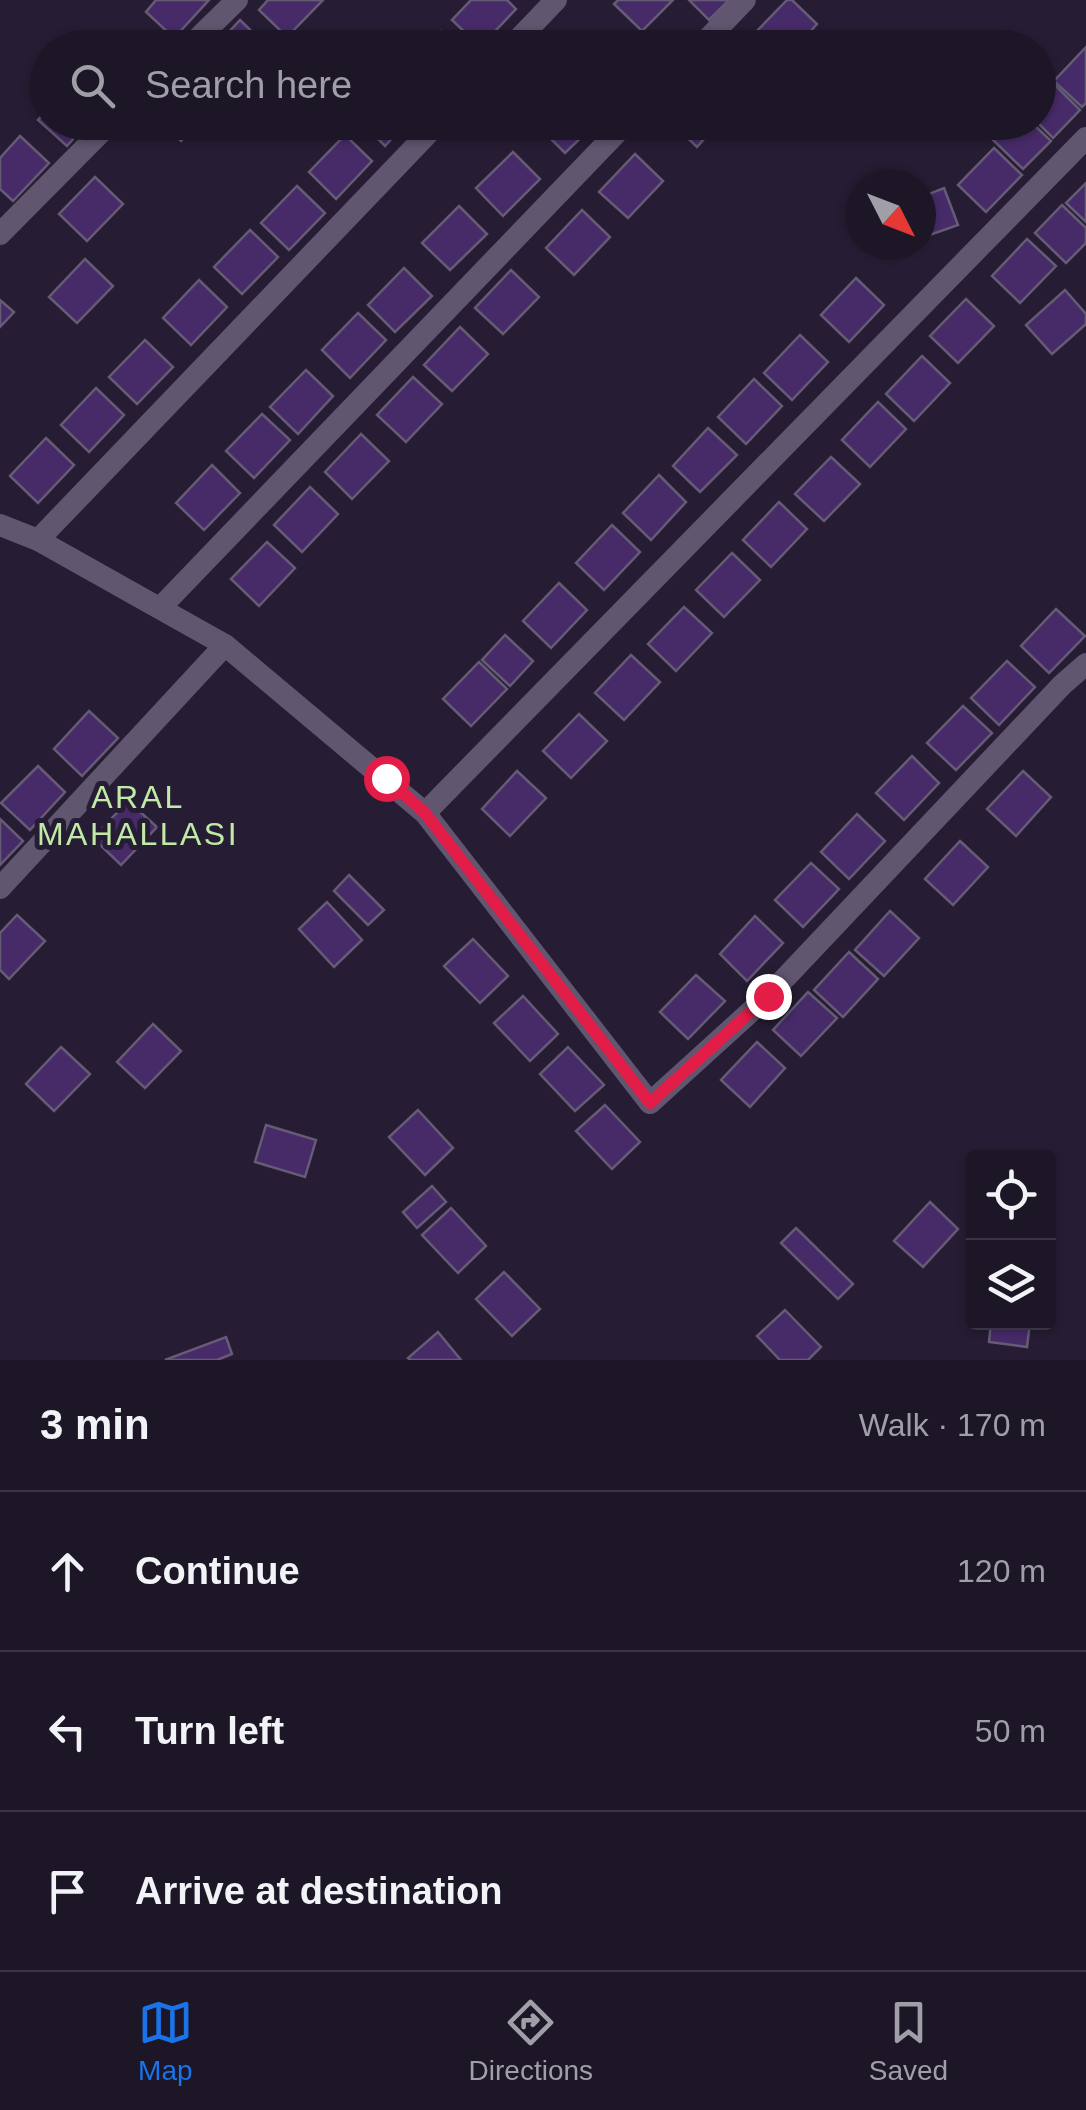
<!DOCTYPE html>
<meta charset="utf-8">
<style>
body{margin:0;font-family:Arial,sans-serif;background:#292333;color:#f1f3f6}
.controls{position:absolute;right:30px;bottom:30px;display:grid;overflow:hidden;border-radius:10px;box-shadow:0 2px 8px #0004}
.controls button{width:90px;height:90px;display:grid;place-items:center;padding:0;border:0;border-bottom:2px solid #3a3544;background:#1c1627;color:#f1f3f6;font:50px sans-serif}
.compass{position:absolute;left:846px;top:170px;width:90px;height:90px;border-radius:50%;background:#1c1627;box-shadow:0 2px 8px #0004;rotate:132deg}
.stop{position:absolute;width:30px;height:30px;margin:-22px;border:8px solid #e11d48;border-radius:50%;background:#fff}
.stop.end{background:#e11d48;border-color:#fff;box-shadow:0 2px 10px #0008}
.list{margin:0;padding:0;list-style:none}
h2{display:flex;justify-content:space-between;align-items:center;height:130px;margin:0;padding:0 40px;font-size:42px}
h2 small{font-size:32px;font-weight:400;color:#a09fa7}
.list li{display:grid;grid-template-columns:65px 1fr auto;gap:30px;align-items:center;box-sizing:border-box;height:160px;padding:0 40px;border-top:2px solid #3a3544}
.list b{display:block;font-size:38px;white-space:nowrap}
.list em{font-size:32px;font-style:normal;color:#a09fa7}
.icon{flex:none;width:55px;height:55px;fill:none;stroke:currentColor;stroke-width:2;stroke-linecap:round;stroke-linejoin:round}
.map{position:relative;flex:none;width:1086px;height:1360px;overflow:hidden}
.search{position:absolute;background:#1c1627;box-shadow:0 2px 8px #0004;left:30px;right:30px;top:30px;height:110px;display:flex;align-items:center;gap:25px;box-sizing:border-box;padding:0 35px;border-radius:55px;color:#a09fa7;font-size:38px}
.sheet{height:610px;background:#1c1627}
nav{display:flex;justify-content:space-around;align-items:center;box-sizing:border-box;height:140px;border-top:2px solid #3a3544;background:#1c1627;font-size:28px;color:#a09fa7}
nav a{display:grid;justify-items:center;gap:5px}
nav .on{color:#1a73e8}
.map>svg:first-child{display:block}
.building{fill:#472b69;stroke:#655b75;stroke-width:2.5}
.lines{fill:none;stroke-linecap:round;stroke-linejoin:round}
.minor{stroke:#605670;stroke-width:22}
.route{stroke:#e11d48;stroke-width:12}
.labels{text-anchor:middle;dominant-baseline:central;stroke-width:10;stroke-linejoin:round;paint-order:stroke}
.neighbourhood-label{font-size:32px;letter-spacing:2.5px;fill:#c1eaa6;stroke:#261d34}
</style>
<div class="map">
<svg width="1086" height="1360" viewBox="0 0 1086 1360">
<rect width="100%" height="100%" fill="#261d34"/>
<!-- building -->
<g class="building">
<polygon points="156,0 209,0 174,38 146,12"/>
<polygon points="268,0 323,0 287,37 259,10"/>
<polygon points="471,0 507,0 516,9 480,47 452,20"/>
<polygon points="618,0 673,0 642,31 614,4"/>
<polygon points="689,0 729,0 709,20"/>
<polygon points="787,0 792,0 817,24 795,48 766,48 753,35"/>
<polygon points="240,20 268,47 268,48 214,48"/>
<polygon points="441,31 458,48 426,48"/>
<polygon points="1086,47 1086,103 1082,107 1054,81"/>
<polygon points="1049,79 1080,110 1053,138 1037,122 1038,90"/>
<polygon points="48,109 48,122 88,122 67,146 38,120"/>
<polygon points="162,122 198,122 181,141"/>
<polygon points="361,122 407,122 385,146"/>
<polygon points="542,122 597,122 565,153 538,126"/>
<polygon points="671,122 719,122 697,147"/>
<polygon points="1008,122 1031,122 1051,141 1023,169 992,139"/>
<polygon points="345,135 372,161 336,199 309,172"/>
<polygon points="20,136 49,163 13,201 0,189 0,158"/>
<polygon points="994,148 1022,175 986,212 958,185"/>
<polygon points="513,152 540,179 503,216 476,188"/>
<polygon points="635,154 663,181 628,218 599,192"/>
<polygon points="95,177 123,204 87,241 59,214"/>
<polygon points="1086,183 1086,222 1066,203"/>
<polygon points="297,186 325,213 289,250 261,223"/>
<polygon points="944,188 958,225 921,238 921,197"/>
<polygon points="1062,205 1086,228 1086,243 1066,263 1035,233"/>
<polygon points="459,206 487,234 450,270 422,243"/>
<polygon points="582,210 610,237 574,275 546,248"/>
<polygon points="250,230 278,257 242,294 214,267"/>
<polygon points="1027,239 1056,266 1020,303 992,276"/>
<polygon points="85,259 113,286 77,323 49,297"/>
<polygon points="404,268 432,296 395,332 368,305"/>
<polygon points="511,270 539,297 503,334 475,308"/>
<polygon points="856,278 884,305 849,342 821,315"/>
<polygon points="199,280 227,307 191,345 163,318"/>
<polygon points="1065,290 1086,314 1086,324 1052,354 1026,325"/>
<polygon points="966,299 994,326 958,363 930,336"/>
<polygon points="0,300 14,312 0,327"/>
<polygon points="358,313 386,340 350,378 322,350"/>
<polygon points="460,327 488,354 452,391 424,365"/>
<polygon points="800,335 828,362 792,400 764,373"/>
<polygon points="145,340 173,367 137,404 109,377"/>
<polygon points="922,356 950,383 914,421 886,394"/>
<polygon points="306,370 333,396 298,434 270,407"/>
<polygon points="413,377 442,404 406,442 377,415"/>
<polygon points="754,379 782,406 746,444 718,417"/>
<polygon points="96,388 124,415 89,452 61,425"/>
<polygon points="878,402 906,429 870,467 842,440"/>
<polygon points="262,414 290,440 254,478 226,451"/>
<polygon points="708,428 737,455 700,492 673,466"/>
<polygon points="361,434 389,461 352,499 325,472"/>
<polygon points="46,438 74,465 38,503 10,476"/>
<polygon points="831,457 860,484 824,521 795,494"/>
<polygon points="212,465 240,493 204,530 176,503"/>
<polygon points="659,475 686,502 651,540 623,513"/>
<polygon points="310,487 338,514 302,552 274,525"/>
<polygon points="779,502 807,529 771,567 743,540"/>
<polygon points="612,525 640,552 604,590 576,563"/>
<polygon points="267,542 295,568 259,606 231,579"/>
<polygon points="732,553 760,580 724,617 696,590"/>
<polygon points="559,583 587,610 551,648 523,621"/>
<polygon points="684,607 712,633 676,671 648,644"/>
<polygon points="1056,609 1085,636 1049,673 1021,646"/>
<polygon points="505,635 533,661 510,686 482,660"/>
<polygon points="631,655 660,682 624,720 595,693"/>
<polygon points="1007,661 1035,687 999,725 971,698"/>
<polygon points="479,662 507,689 471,726 443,699"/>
<polygon points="963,706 992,733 956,770 927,743"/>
<polygon points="89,711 118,738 82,776 54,749"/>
<polygon points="579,714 607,741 571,778 543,751"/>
<polygon points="912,756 939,783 904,820 876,793"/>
<polygon points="38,766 65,792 30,830 1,803"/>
<polygon points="517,771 546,798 510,836 482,809"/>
<polygon points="1023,771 1051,797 1016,836 987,809"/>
<polygon points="128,801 157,827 121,865 93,838"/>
<polygon points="857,814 885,841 849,879 821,852"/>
<polygon points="0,819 23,841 0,865"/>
<polygon points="960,841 988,867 953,905 925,879"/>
<polygon points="811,863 839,889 803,927 775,900"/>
<polygon points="349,875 384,910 368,925 334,891"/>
<polygon points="327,902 362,940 334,967 299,929"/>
<polygon points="890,911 919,938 884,976 855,950"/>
<polygon points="17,915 45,941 9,979 0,970 0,933"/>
<polygon points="755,916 783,943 747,981 720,954"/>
<polygon points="473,939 508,976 480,1003 444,966"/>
<polygon points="849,952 878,979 843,1017 814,990"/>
<polygon points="696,975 725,1001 688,1039 660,1012"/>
<polygon points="808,992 837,1018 801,1056 773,1030"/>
<polygon points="523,996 558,1034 530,1061 494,1023"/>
<polygon points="153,1024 181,1051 145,1088 117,1062"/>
<polygon points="757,1042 785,1068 750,1107 721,1080"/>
<polygon points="61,1047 90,1074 54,1111 26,1084"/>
<polygon points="568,1047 604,1085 575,1111 540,1074"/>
<polygon points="605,1105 640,1142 612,1169 576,1131"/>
<polygon points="418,1110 453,1148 425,1175 389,1137"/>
<polygon points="266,1125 316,1140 305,1177 255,1162"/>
<polygon points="432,1186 446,1202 417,1228 403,1212"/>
<polygon points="930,1202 958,1229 923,1267 894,1241"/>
<polygon points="451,1208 486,1246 458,1273 422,1235"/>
<polygon points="796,1228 853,1284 838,1299 781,1243"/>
<polygon points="504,1272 540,1309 512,1336 476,1299"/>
<polygon points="785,1310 821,1347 808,1360 780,1360 757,1336"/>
<polygon points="991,1322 1030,1322 1027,1347 989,1342"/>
<polygon points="438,1332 461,1360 410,1360 408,1358"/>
<polygon points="226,1337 232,1354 217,1360 165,1360"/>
</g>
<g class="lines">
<!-- minor -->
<g class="minor">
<polyline points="188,48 237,0"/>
<polyline points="510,48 556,0"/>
<polyline points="699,48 745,0"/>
<polyline points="0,234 111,122"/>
<polyline points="0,525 38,540 225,645 425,813 650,1103 769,995 1062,685 1086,664"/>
<polyline points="38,540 439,122"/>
<polyline points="160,608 627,122"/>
<polyline points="425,813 1086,138"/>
<polyline points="0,888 225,645"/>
</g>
</g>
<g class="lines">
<!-- route -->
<polyline class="route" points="386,778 425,813 650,1103 768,996"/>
</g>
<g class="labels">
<!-- neighbourhood labels -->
<g class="neighbourhood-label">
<text x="138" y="797">ARAL<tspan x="138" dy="37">MAHALLASI</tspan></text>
</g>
</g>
</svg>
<div class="controls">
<button><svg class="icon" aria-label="locate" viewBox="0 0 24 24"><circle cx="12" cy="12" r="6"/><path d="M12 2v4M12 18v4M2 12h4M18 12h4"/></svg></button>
<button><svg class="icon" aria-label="layers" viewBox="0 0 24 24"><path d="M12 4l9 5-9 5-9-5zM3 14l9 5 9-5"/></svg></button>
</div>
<svg class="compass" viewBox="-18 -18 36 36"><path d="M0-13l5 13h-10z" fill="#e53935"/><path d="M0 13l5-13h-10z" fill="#a09fa7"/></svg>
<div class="stop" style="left:386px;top:778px"></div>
<div class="stop end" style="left:768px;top:996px"></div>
<div class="search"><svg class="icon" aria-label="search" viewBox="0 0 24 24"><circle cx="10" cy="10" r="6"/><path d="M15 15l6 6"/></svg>Search here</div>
</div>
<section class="sheet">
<h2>3 min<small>Walk · 170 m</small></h2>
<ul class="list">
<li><svg class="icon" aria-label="ahead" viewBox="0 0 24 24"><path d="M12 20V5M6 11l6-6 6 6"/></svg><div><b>Continue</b></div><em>120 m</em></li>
<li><svg class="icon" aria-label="left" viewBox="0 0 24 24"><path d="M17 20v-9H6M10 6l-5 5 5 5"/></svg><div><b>Turn left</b></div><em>50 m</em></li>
<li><svg class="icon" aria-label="arrive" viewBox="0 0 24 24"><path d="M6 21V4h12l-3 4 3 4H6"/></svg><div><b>Arrive at destination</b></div></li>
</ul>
</section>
<nav>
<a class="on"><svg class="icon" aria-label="map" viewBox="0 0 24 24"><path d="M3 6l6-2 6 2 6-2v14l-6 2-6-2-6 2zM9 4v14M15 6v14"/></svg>Map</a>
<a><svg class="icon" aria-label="directions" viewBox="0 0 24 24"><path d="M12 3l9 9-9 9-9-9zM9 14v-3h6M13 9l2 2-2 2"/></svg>Directions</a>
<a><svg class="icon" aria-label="saved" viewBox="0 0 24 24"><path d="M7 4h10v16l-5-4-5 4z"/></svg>Saved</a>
</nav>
